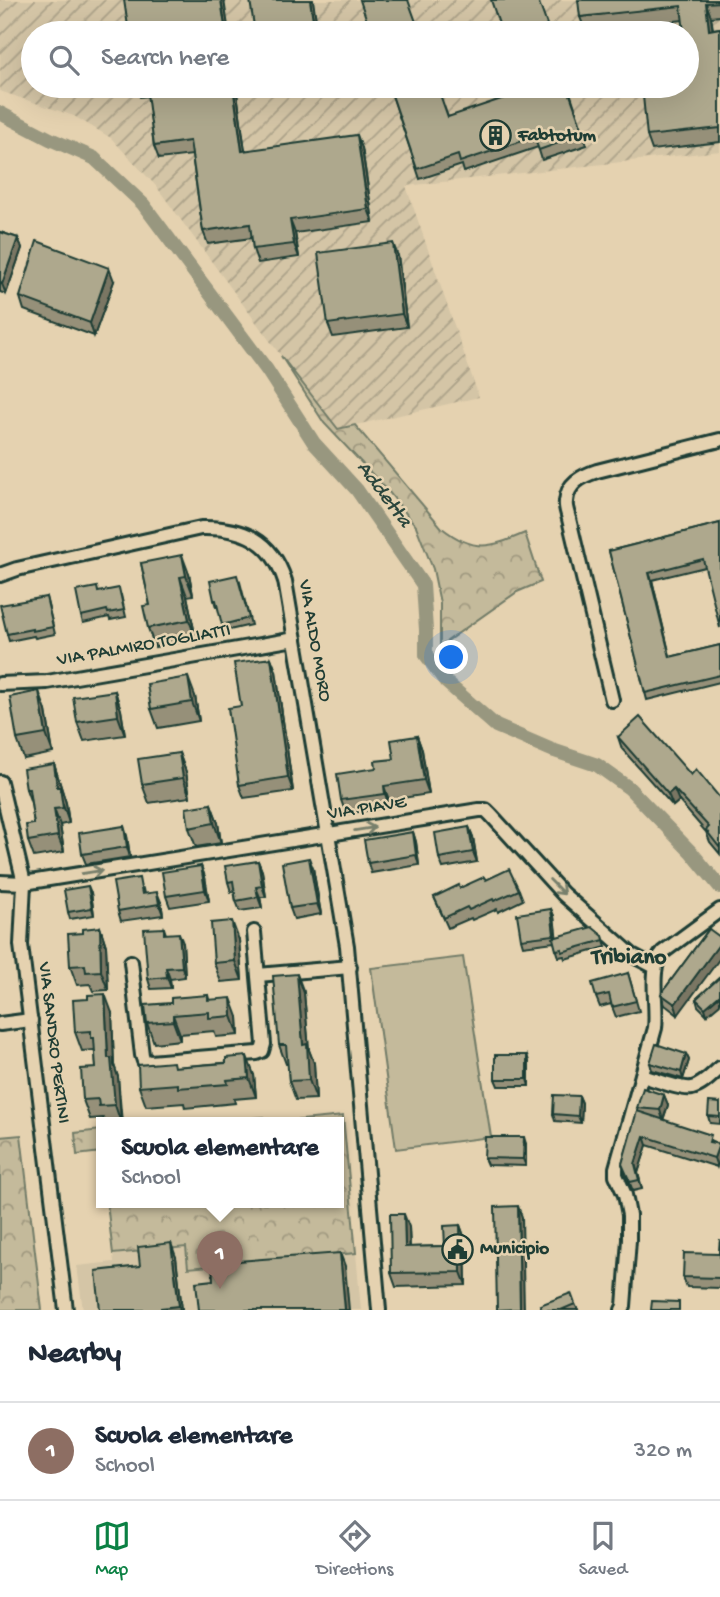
<!DOCTYPE html>
<style>
body{margin:0;font-family:"Gochi Hand",sans-serif;background:#f6f6f7;color:#1f2937}
.you{position:absolute;left:452px;top:658px;width:24px;height:24px;margin:-18px;border:5px solid #fff;border-radius:50%;background:#1a73e8;box-shadow:0 0 0 10px #1a73e833}
.badge{display:grid;place-items:center;width:46px;height:46px;border-radius:50%;background:#0b8043;color:#fff;font-size:23px;font-weight:700}
.pin{position:absolute;translate:-50% -58px;filter:drop-shadow(0 2px 4px #0008)}
.pin::after{content:'';position:absolute;top:37px;width:24px;height:21px;background:inherit;clip-path:polygon(0 0,100% 0,50% 100%)}
.popup{position:absolute;left:96px;top:1117px;width:248px;height:91px;box-sizing:border-box;display:grid;place-content:center;border-radius:0px;background:#fff;filter:drop-shadow(0 2px 5px #0005);font-size:23px;white-space:nowrap;color:#747a83}
.popup b{font-size:26px;color:#1f2937}
.popup::after{content:'';position:absolute;left:50%;top:100%;margin-left:-14px;border:14px solid transparent;border-top-color:#fff}
.list{margin:0;padding:0;list-style:none}
h2{display:flex;justify-content:space-between;align-items:center;height:91px;margin:0;padding:0 28px;font-size:30px}
h2 small{font-size:23px;font-weight:400;color:#747a83}
.list li{display:grid;grid-template-columns:46px 1fr auto;gap:21px;align-items:center;box-sizing:border-box;height:98px;padding:0 28px;border-top:2px solid #e0e1e3}
.list b{display:block;font-size:26px;white-space:nowrap}
.list p{margin:0;font-size:23px;white-space:nowrap;color:#747a83}
.list em{font-size:23px;font-style:normal;color:#747a83}
.icon{flex:none;width:38px;height:38px;fill:none;stroke:currentColor;stroke-width:2;stroke-linecap:round;stroke-linejoin:round}
.map{position:relative;flex:none;width:720px;height:1310px;overflow:hidden}
.search{position:absolute;background:#fff;box-shadow:0 7px 28px #0002;left:21px;right:21px;top:21px;height:77px;display:flex;align-items:center;gap:18px;box-sizing:border-box;padding:0 24px;border-radius:38px;color:#747a83;font-size:26px}
.sheet{height:189px;background:#fff}
nav{display:flex;justify-content:space-around;align-items:center;box-sizing:border-box;height:98px;border-top:2px solid #e0e1e3;background:#fff;font-size:19px;color:#747a83}
nav a{display:grid;justify-items:center;gap:4px}
nav .on{color:#0b8043}
.map>svg:first-child{display:block}
.built{fill:#d4c5a6}
.industrial{fill:url(#industrial-furrows);fill-rule:evenodd}
.forest{fill:url(#forest-crowns);stroke:#727c68;stroke-width:2}
.pitch{fill:#c4ba9b;stroke:#727c68;stroke-width:2}
.lines{fill:none;stroke-linecap:round;stroke-linejoin:round}
.canal{stroke:#98977f;stroke-width:14}
.street-casing{stroke:#1f3d34;stroke-width:18}
.street{stroke:#e5d2b0;stroke-width:12}
.wall{fill:#969079;stroke:#1f3d34;stroke-width:2}
.shaded-wall{fill:#7a7663;stroke:#1f3d34;stroke-width:2}
.building{fill:#aea88d;stroke:#1f3d34;stroke-width:2}
.oneway{stroke:#78806c}
.labels{text-anchor:middle;dominant-baseline:central;stroke-width:5;stroke-linejoin:round;paint-order:stroke}
.poi-label{font-size:19px;font-weight:bold;fill:#1f3d34;stroke:#e5d2b0;text-anchor:start}
.street-label{font-size:19px;fill:#1f3d34;stroke:#e5d2b0}
.water-label{font-size:21px;font-style:italic;fill:#2b463c;stroke:#e5d2b0}
.quarter-label{font-size:23px;font-weight:bold;fill:#1f3d34;stroke:#e5d2b0}
</style>
<div class="map">
<svg width="720" height="1310" viewBox="0 0 720 1310">
<defs>
<pattern id="industrial-furrows" width="10" height="10" patternUnits="userSpaceOnUse" patternTransform="scale(1.75)"><rect width="10" height="10" fill="#d4c5a6"/><path d="M-1 1l2-2M0 10L10 0M9 11l2-2" fill="none" stroke="#aba188"/></pattern>
<pattern id="forest-crowns" width="20" height="18" patternUnits="userSpaceOnUse" patternTransform="scale(1.75)"><rect width="20" height="18" fill="#c4ba9b"/><path d="M2 6a3 3 0 1 1 6 0M12 15a3 3 0 1 1 6 0" fill="none" stroke="#9f987f"/></pattern>
</defs>
<rect width="100%" height="100%" fill="#e5d2b0"/>
<filter id="ink" filterUnits="userSpaceOnUse"><feTurbulence type="fractalNoise" baseFrequency=".0143" numOctaves="2"/><feDisplacementMap in="SourceGraphic" scale="14" xChannelSelector="R" yChannelSelector="G"/><feConvolveMatrix kernelMatrix="1 2 1 2 8 2 1 2 1" color-interpolation-filters="sRGB"/></filter>
<g filter="url(#ink)">
<!-- built -->
<polygon class="built" points="186,1247 189,1268 356,1253 361,1310 83,1310 77,1266 114,1262 113,1254"/>
<!-- industrial -->
<path class="industrial" d="M0 0H720V151L406 186 479 397 338 429 281 356 156 186 111 138 74 116 0 91ZM33 33H687V86H33Z"/>
<!-- forest -->
<g class="forest">
<path d="M281 356 338 429 355 425 442 528C474 553 490 548 525 533L541 582 517 592 440 646V603L433 569 416 526 388 491 324 423Z"/>
<polygon points="343,1116 356,1253 188,1268 186,1247 113,1254 107,1203 339,1203 339,1123 270,1123"/>
<polygon points="264,1117 264,1123 193,1123"/>
<polygon points="101,1130 101,1152 77,1155 75,1133"/>
<polygon points="21,1135 42,1310 0,1310 0,1137"/>
</g>
<!-- pitch -->
<polygon class="pitch" points="463,957 491,1137 396,1149 371,968"/>
<g class="lines">
<!-- canal -->
<polyline class="canal" points="0,113 50,139 94,158 143,204 267,370 314,443 357,490 423,585 426,630 426,655 446,682 496,726 552,750 597,765 629,788 692,853 720,887"/>
<defs>
<g id="street">
<path d="M0 575 17 569 201 528C243 527 272 540 285 581L347 946 379 1310"/>
<polyline points="0,684 47,682 295,639"/>
<path d="M612 700 569 519C568 514 565 507 566 502 567 483 582 476 597 471L720 440"/>
<polyline points="0,782 24,883 21,945 66,1310"/>
<polyline points="0,882 24,883 479,810 486,810 491,815 563,894 632,955 655,967"/>
<polyline points="131,962 142,1055 144,1061 150,1062 257,1053 262,1051 264,1044 254,932"/>
<polyline points="258,975 350,967"/>
<polyline points="0,1024 31,1020"/>
<path d="M642 1076C654 1079 680 1090 692 1088 702 1086 712 1075 720 1068"/>
<path d="M622 1310 624 1306 629 1240V1215L625 1195 616 1175V1168L655 1028C658 1005 648 968 663 952L720 910"/>
</g>
</defs>
<!-- street casing -->
<use href="#street" class="street-casing"/>
<!-- street -->
<use href="#street" class="street"/>
</g>
<!-- wall -->
<g class="wall">
<polygon points="720,0 720,16 711,17 713,29 720,28 720,142 652,150 647,136 684,32 683,20 585,30 580,17"/>
<polygon points="136,86 236,86 245,151 362,148 373,222 295,233 299,257 258,263 253,249 252,238 208,244 203,231 192,155 159,159 154,146 148,96 140,97"/>
<polygon points="389,86 448,117 568,86 587,145 542,160 538,147 464,172 462,165 420,179"/>
<polygon points="0,232 18,238 22,248 6,294 0,292"/>
<polygon points="398,256 407,327 333,337 328,324"/>
<polygon points="114,281 94,336 24,310 20,297"/>
<polygon points="720,523 705,567 652,580 670,657 720,645 720,682 647,700 609,551"/>
<polygon points="141,563 189,574 193,595 187,596 196,639 155,647 148,628 150,605"/>
<polygon points="240,582 251,625 225,631 218,607 216,607 214,600"/>
<polygon points="99,592 121,595 126,617 110,620 109,617 83,623 81,616"/>
<polygon points="46,597 55,634 35,638 34,636 9,641 7,634"/>
<polygon points="271,658 276,671 293,791 244,798 239,785"/>
<polygon points="115,691 121,710 125,735 84,741 77,722"/>
<polygon points="195,696 199,721 158,728 151,709"/>
<polygon points="46,711 53,753 24,759 17,739"/>
<polygon points="417,736 422,750 429,794 389,800 390,807 346,814 341,800 376,768 394,759"/>
<polygon points="618,737 691,775 720,798 720,854 710,842 706,832 679,801 673,806 622,749"/>
<polygon points="179,753 186,772 190,797 149,803 142,784"/>
<polygon points="54,764 66,803 69,823 60,825 64,852 34,857 28,841 34,824 31,803 26,789"/>
<polygon points="211,804 218,823 221,843 196,847 189,828"/>
<polygon points="469,827 473,837 477,862 443,868 439,858"/>
<polygon points="413,832 416,842 419,865 371,873 368,863"/>
<polygon points="127,836 130,857 86,864 82,854"/>
<polygon points="258,861 262,871 266,897 260,897 262,908 240,911 236,901 234,891 231,892 228,882"/>
<polygon points="201,866 205,877 209,901 170,907 166,896"/>
<polygon points="313,868 321,914 294,919 290,908"/>
<polygon points="486,880 519,890 523,900 498,912 497,909 472,920 471,918 448,928 434,897"/>
<polygon points="143,889 144,894 161,902 163,915 121,921 118,911"/>
<polygon points="91,893 94,915 70,919 68,912"/>
<polygon points="551,909 554,916 556,937 603,936 606,947 565,959 564,956 559,957 554,942 523,946 521,939"/>
<polygon points="100,927 106,946 108,990 93,991 90,984 77,985 70,966"/>
<polygon points="164,928 166,934 183,943 185,977 170,979 171,988 151,989 148,979"/>
<polygon points="709,929 678,1015 665,1005 661,994"/>
<polygon points="239,940 242,980 221,982 214,963"/>
<polygon points="628,973 639,1011 616,1017 611,1004 600,1007 596,997"/>
<polygon points="720,977 707,1015 698,1006 696,999"/>
<polygon points="304,993 309,1050 314,1063 316,1099 296,1100 289,1081 288,1064 286,1064 279,1045"/>
<polygon points="208,995 209,999 238,1017 239,1035 216,1037 214,1031 180,1034 180,1040 154,1043 147,1023 171,1003"/>
<polygon points="112,1013 114,1065 118,1077 122,1123 105,1123 103,1118 90,1119 83,1100 96,1068 95,1050 82,1051 75,1032"/>
<polygon points="686,1054 689,1060 683,1079 652,1070 650,1063"/>
<polygon points="527,1055 529,1062 529,1086 498,1086 495,1079"/>
<polygon points="175,1067 254,1075 256,1097 234,1099 235,1103 185,1108 184,1103 146,1106 139,1087"/>
<polygon points="664,1095 668,1105 663,1120 719,1144 720,1148 720,1158 717,1167 647,1145 638,1173 642,1189 633,1191 622,1164 638,1112 637,1108"/>
<polygon points="579,1096 582,1103 581,1123 555,1121 553,1114"/>
<polygon points="720,1103 720,1124 710,1123 708,1116"/>
<polygon points="526,1144 526,1166 487,1165 484,1158"/>
<polygon points="460,1225 465,1239 466,1285 396,1287 391,1273 409,1227 410,1247 445,1246"/>
<polygon points="720,1239 720,1288 687,1287 683,1277 719,1254"/>
<polygon points="176,1257 182,1310 100,1310 140,1266"/>
<polygon points="575,1304 578,1310 542,1310"/>
</g>
<!-- shaded-wall -->
<g class="shaded-wall">
<polygon points="221,0 224,0 229,33 226,33"/>
<polygon points="310,0 313,0 318,33 315,33"/>
<polygon points="706,3 711,17 714,43 709,30"/>
<polygon points="233,86 236,86 247,165 242,151"/>
<polygon points="357,135 362,148 373,222 368,209"/>
<polygon points="290,220 295,233 299,257 294,244"/>
<polygon points="18,238 22,248 6,294 2,284"/>
<polygon points="393,243 398,256 407,327 402,314"/>
<polygon points="109,268 114,281 94,336 90,323"/>
<polygon points="182,555 189,574 193,595 186,576"/>
<polygon points="649,573 652,580 672,664 670,657"/>
<polygon points="180,577 187,596 196,639 189,620"/>
<polygon points="271,658 276,671 293,791 288,777"/>
<polygon points="188,677 195,696 199,721 192,702"/>
<polygon points="39,691 46,711 53,753 46,734"/>
<polygon points="115,691 121,710 125,735 118,716"/>
<polygon points="417,736 422,750 429,794 424,780"/>
<polygon points="179,753 186,772 190,797 183,778"/>
<polygon points="54,764 66,803 69,823 57,787"/>
<polygon points="384,786 389,800 390,807 385,794"/>
<polygon points="674,789 679,801 673,806 668,794"/>
<polygon points="211,804 218,823 221,843 214,823"/>
<polygon points="54,809 60,825 64,852 58,836"/>
<polygon points="124,826 127,836 130,857 127,847"/>
<polygon points="469,827 473,837 477,862 473,852"/>
<polygon points="413,832 416,842 419,865 416,855"/>
<polygon points="309,858 313,868 321,914 317,904"/>
<polygon points="258,861 262,871 266,897 262,886"/>
<polygon points="201,866 205,877 209,901 205,890"/>
<polygon points="88,886 91,893 94,915 92,908"/>
<polygon points="256,887 260,897 262,908 258,897"/>
<polygon points="157,892 161,902 163,915 159,904"/>
<polygon points="551,909 554,916 557,941 554,935"/>
<polygon points="232,921 239,940 242,980 235,961"/>
<polygon points="100,927 106,946 108,990 101,971"/>
<polygon points="179,933 183,943 185,977 182,967"/>
<polygon points="720,943 720,958 678,1015 675,1004"/>
<polygon points="166,968 170,979 171,988 167,977"/>
<polygon points="297,974 304,993 309,1050 314,1063 316,1099 309,1080 303,1045"/>
<polygon points="105,994 112,1013 114,1065 118,1077 121,1123 115,1105 108,1058"/>
<polygon points="720,995 720,1004 707,1015 705,1008"/>
<polygon points="231,998 238,1017 239,1035 232,1016"/>
<polygon points="173,1015 180,1034 180,1040 173,1021"/>
<polygon points="686,1054 689,1060 683,1079 681,1072"/>
<polygon points="527,1055 529,1062 529,1086 527,1079"/>
<polygon points="247,1056 254,1075 256,1097 249,1078"/>
<polygon points="664,1095 668,1105 663,1120 660,1110"/>
<polygon points="579,1096 582,1103 581,1123 578,1116"/>
<polygon points="644,1136 647,1145 638,1173 642,1189 635,1164"/>
<polygon points="524,1137 526,1144 526,1166 523,1159"/>
<polygon points="719,1144 720,1148 720,1158 717,1167 714,1158"/>
<polygon points="518,1206 522,1217 524,1310 520,1309"/>
<polygon points="404,1214 409,1227 410,1260 405,1247"/>
<polygon points="460,1225 465,1239 466,1285 461,1272"/>
<polygon points="171,1243 176,1257 182,1310 180,1310 179,1306"/>
<polygon points="340,1253 345,1266 349,1310 345,1310"/>
</g>
<!-- building -->
<g class="building">
<polygon points="124,0 221,0 226,33 129,33"/>
<polygon points="250,0 310,0 315,33 255,33"/>
<polygon points="360,0 408,0 420,33 371,33"/>
<polygon points="491,0 538,0 550,33 502,33"/>
<polygon points="578,0 720,0 720,2 706,3 709,30 720,28 720,128 647,136 642,86 687,86 687,33 672,33 684,32 681,6 580,17"/>
<polygon points="146,86 233,86 242,151 357,135 368,209 290,220 294,244 253,249 250,224 203,231 190,141 154,146"/>
<polygon points="389,86 437,86 448,117 522,92 520,86 567,86 584,134 539,150 534,137 460,162 458,155 417,169"/>
<polygon points="0,232 18,238 2,284 0,283"/>
<polygon points="37,241 109,268 90,323 20,297"/>
<polygon points="393,243 402,314 328,324 318,253"/>
<polygon points="720,523 720,628 703,559 649,573 670,657 720,645 720,675 645,693 609,551"/>
<polygon points="182,555 186,576 180,577 189,620 148,628 143,606 150,605 141,563"/>
<polygon points="237,575 249,618 222,625 216,600 214,600 210,581"/>
<polygon points="97,587 98,592 119,588 124,610 108,613 107,610 81,616 76,591"/>
<polygon points="46,597 53,627 32,631 32,629 7,634 0,605"/>
<polygon points="271,658 288,777 239,785 228,708 241,706 234,663"/>
<polygon points="188,677 192,702 151,709 147,684"/>
<polygon points="39,691 46,734 17,739 10,697"/>
<polygon points="115,691 118,716 77,722 73,697"/>
<polygon points="640,717 691,775 696,769 720,798 720,848 706,830 709,827 674,789 668,794 618,737"/>
<polygon points="417,736 424,780 384,786 385,794 341,800 337,774 376,768 375,761 394,759 391,740"/>
<polygon points="179,753 183,778 142,784 138,759"/>
<polygon points="54,764 57,787 60,787 63,808 54,809 58,836 28,841 26,825 34,824 29,789 26,789 23,769"/>
<polygon points="211,804 214,823 189,828 186,808"/>
<polygon points="124,826 127,847 82,854 79,833"/>
<polygon points="469,827 473,852 439,858 435,833"/>
<polygon points="413,832 416,855 368,863 364,840"/>
<polygon points="309,858 317,904 290,908 282,863"/>
<polygon points="258,861 262,886 256,887 258,897 236,901 233,881 228,882 225,866"/>
<polygon points="201,866 205,890 166,896 162,872"/>
<polygon points="509,869 519,890 494,901 493,899 469,910 467,907 444,918 434,897 459,885 460,888 484,877 486,880"/>
<polygon points="139,878 142,894 157,892 159,904 118,911 113,882"/>
<polygon points="88,886 92,908 68,912 64,890"/>
<polygon points="551,909 554,935 521,939 517,914"/>
<polygon points="232,921 235,961 214,963 211,923"/>
<polygon points="100,927 101,971 86,972 85,965 70,966 68,934 83,933 83,929"/>
<polygon points="592,927 603,936 604,940 562,952 562,949 556,950 553,938"/>
<polygon points="164,928 164,934 179,933 182,967 166,968 167,977 148,979 144,929"/>
<polygon points="709,929 720,937 720,943 675,1004 661,994"/>
<polygon points="628,973 636,1001 612,1007 609,994 596,997 592,983"/>
<polygon points="297,974 303,1045 307,1044 309,1080 289,1081 286,1045 279,1045 273,976"/>
<polygon points="720,977 720,995 705,1008 696,999"/>
<polygon points="105,994 108,1058 111,1058 115,1105 99,1106 98,1099 83,1100 81,1069 96,1068 94,1038 91,1038 91,1031 75,1032 73,1000 88,999 88,995"/>
<polygon points="208,995 208,1000 231,998 232,1016 209,1018 209,1012 173,1015 173,1021 147,1023 145,1005 171,1003 171,998"/>
<polygon points="656,1044 686,1054 681,1072 650,1063"/>
<rect x="495" y="1055" width="32" height="24"/>
<polygon points="247,1056 249,1078 227,1080 228,1084 178,1088 178,1084 139,1087 138,1065 173,1062 174,1067 226,1063 226,1058"/>
<polygon points="643,1088 664,1095 660,1110 637,1108"/>
<polygon points="554,1095 579,1096 578,1116 553,1114"/>
<polygon points="709,1102 720,1103 720,1117 708,1116"/>
<polygon points="637,1111 711,1135 709,1142 719,1144 714,1158 644,1136 635,1164 639,1180 630,1182 622,1164"/>
<polygon points="485,1137 524,1137 523,1159 484,1158"/>
<polygon points="518,1206 520,1309 497,1310 495,1207"/>
<polygon points="390,1214 404,1214 405,1247 445,1246 444,1226 460,1225 461,1272 391,1273"/>
<polygon points="720,1239 720,1278 683,1277 684,1253 719,1254"/>
<polygon points="171,1243 179,1306 161,1308 161,1310 100,1310 96,1271 140,1266 138,1247"/>
<polygon points="340,1253 345,1310 199,1310 196,1282 213,1280 212,1263"/>
<polygon points="571,1293 575,1304 561,1310 542,1310 540,1305"/>
<polygon points="652,1301 679,1302 679,1310 651,1310"/>
</g>
<!-- one-way arrows -->
<defs><path id="oneway-shaft" d="M-6 0H5M1.5-3L5.5 0L1.5 3" fill="none" stroke-width="1.6" stroke-linecap="round" stroke-linejoin="round" transform="scale(1.75)"/></defs>
<g class="oneway">
<use href="#oneway-shaft" transform="translate(365 829) rotate(-9)"/>
<use href="#oneway-shaft" transform="translate(92 872) rotate(-9)"/>
<use href="#oneway-shaft" transform="translate(557 887) rotate(45)"/>
</g>
</g>
<!-- icons -->
<defs>
<symbol id="building-ring" viewBox="-11 -11 22 22"><circle r="9.5" fill="#e5d2b0" stroke="#1f3d34" stroke-width="1.5"/><path d="M-4-6H4V6H1V3H-1V6H-4ZM-2.5-4.3h1.7v1.8h-1.7ZM.8-4.3h1.7v1.8H.8ZM-2.5-1h1.7V.8h-1.7ZM.8-1h1.7V.8H.8Z" fill="#1f3d34"/></symbol>
<symbol id="civic-ring" viewBox="-11 -11 22 22"><circle r="9.5" fill="#e5d2b0" stroke="#1f3d34" stroke-width="1.5"/><path d="M-.6-6.5H3V-4.5H.6V-3L4-1V1h2V6H-6V1h2V-1L-.6-3ZM-1.2 2.5V6h2.4V2.5Z" fill="#1f3d34"/></symbol>
</defs>
<g fill-rule="evenodd">
<use href="#building-ring" x="478" y="118" width="35" height="35"/>
<use href="#civic-ring" x="440" y="1232" width="35" height="35"/>
</g>
<g class="labels">
<!-- poi labels -->
<g class="poi-label">
<text x="518" y="136">Fabtotum</text>
<text x="480" y="1249">Municipio</text>
</g>
<!-- street labels -->
<g class="street-label">
<text transform="translate(314 641) rotate(80)">VIA ALDO MORO</text>
<text transform="translate(144 646) rotate(-10)">VIA PALMIRO TOGLIATTI</text>
<text transform="translate(367 809) rotate(-9)">VIA PIAVE</text>
<text transform="translate(53 1043) rotate(83)">VIA SANDRO PERTINI</text>
</g>
<!-- water labels -->
<g class="water-label">
<text transform="translate(383 495) rotate(53)">Addetta</text>
</g>
<!-- quarter labels -->
<g class="quarter-label">
<text x="629" y="958">Tribiano</text>
</g>
</g>
</svg>
<div class="you"></div>
<div class="pin badge" style="left:220px;top:1289px;background:#8d6e63">1</div>
<div class="popup"><b>Scuola elementare</b>School</div>
<div class="search"><svg class="icon" aria-label="search" viewBox="0 0 24 24"><circle cx="10" cy="10" r="6"/><path d="M15 15l6 6"/></svg>Search here</div>
</div>
<section class="sheet">
<h2>Nearby<small></small></h2>
<ul class="list">
<li><span class="badge" style="background:#8d6e63">1</span><div><b>Scuola elementare</b><p>School</p></div><em>320 m</em></li>
</ul>
</section>
<nav>
<a class="on"><svg class="icon" aria-label="map" viewBox="0 0 24 24"><path d="M3 6l6-2 6 2 6-2v14l-6 2-6-2-6 2zM9 4v14M15 6v14"/></svg>Map</a>
<a><svg class="icon" aria-label="directions" viewBox="0 0 24 24"><path d="M12 3l9 9-9 9-9-9zM9 14v-3h6M13 9l2 2-2 2"/></svg>Directions</a>
<a><svg class="icon" aria-label="saved" viewBox="0 0 24 24"><path d="M7 4h10v16l-5-4-5 4z"/></svg>Saved</a>
</nav>
